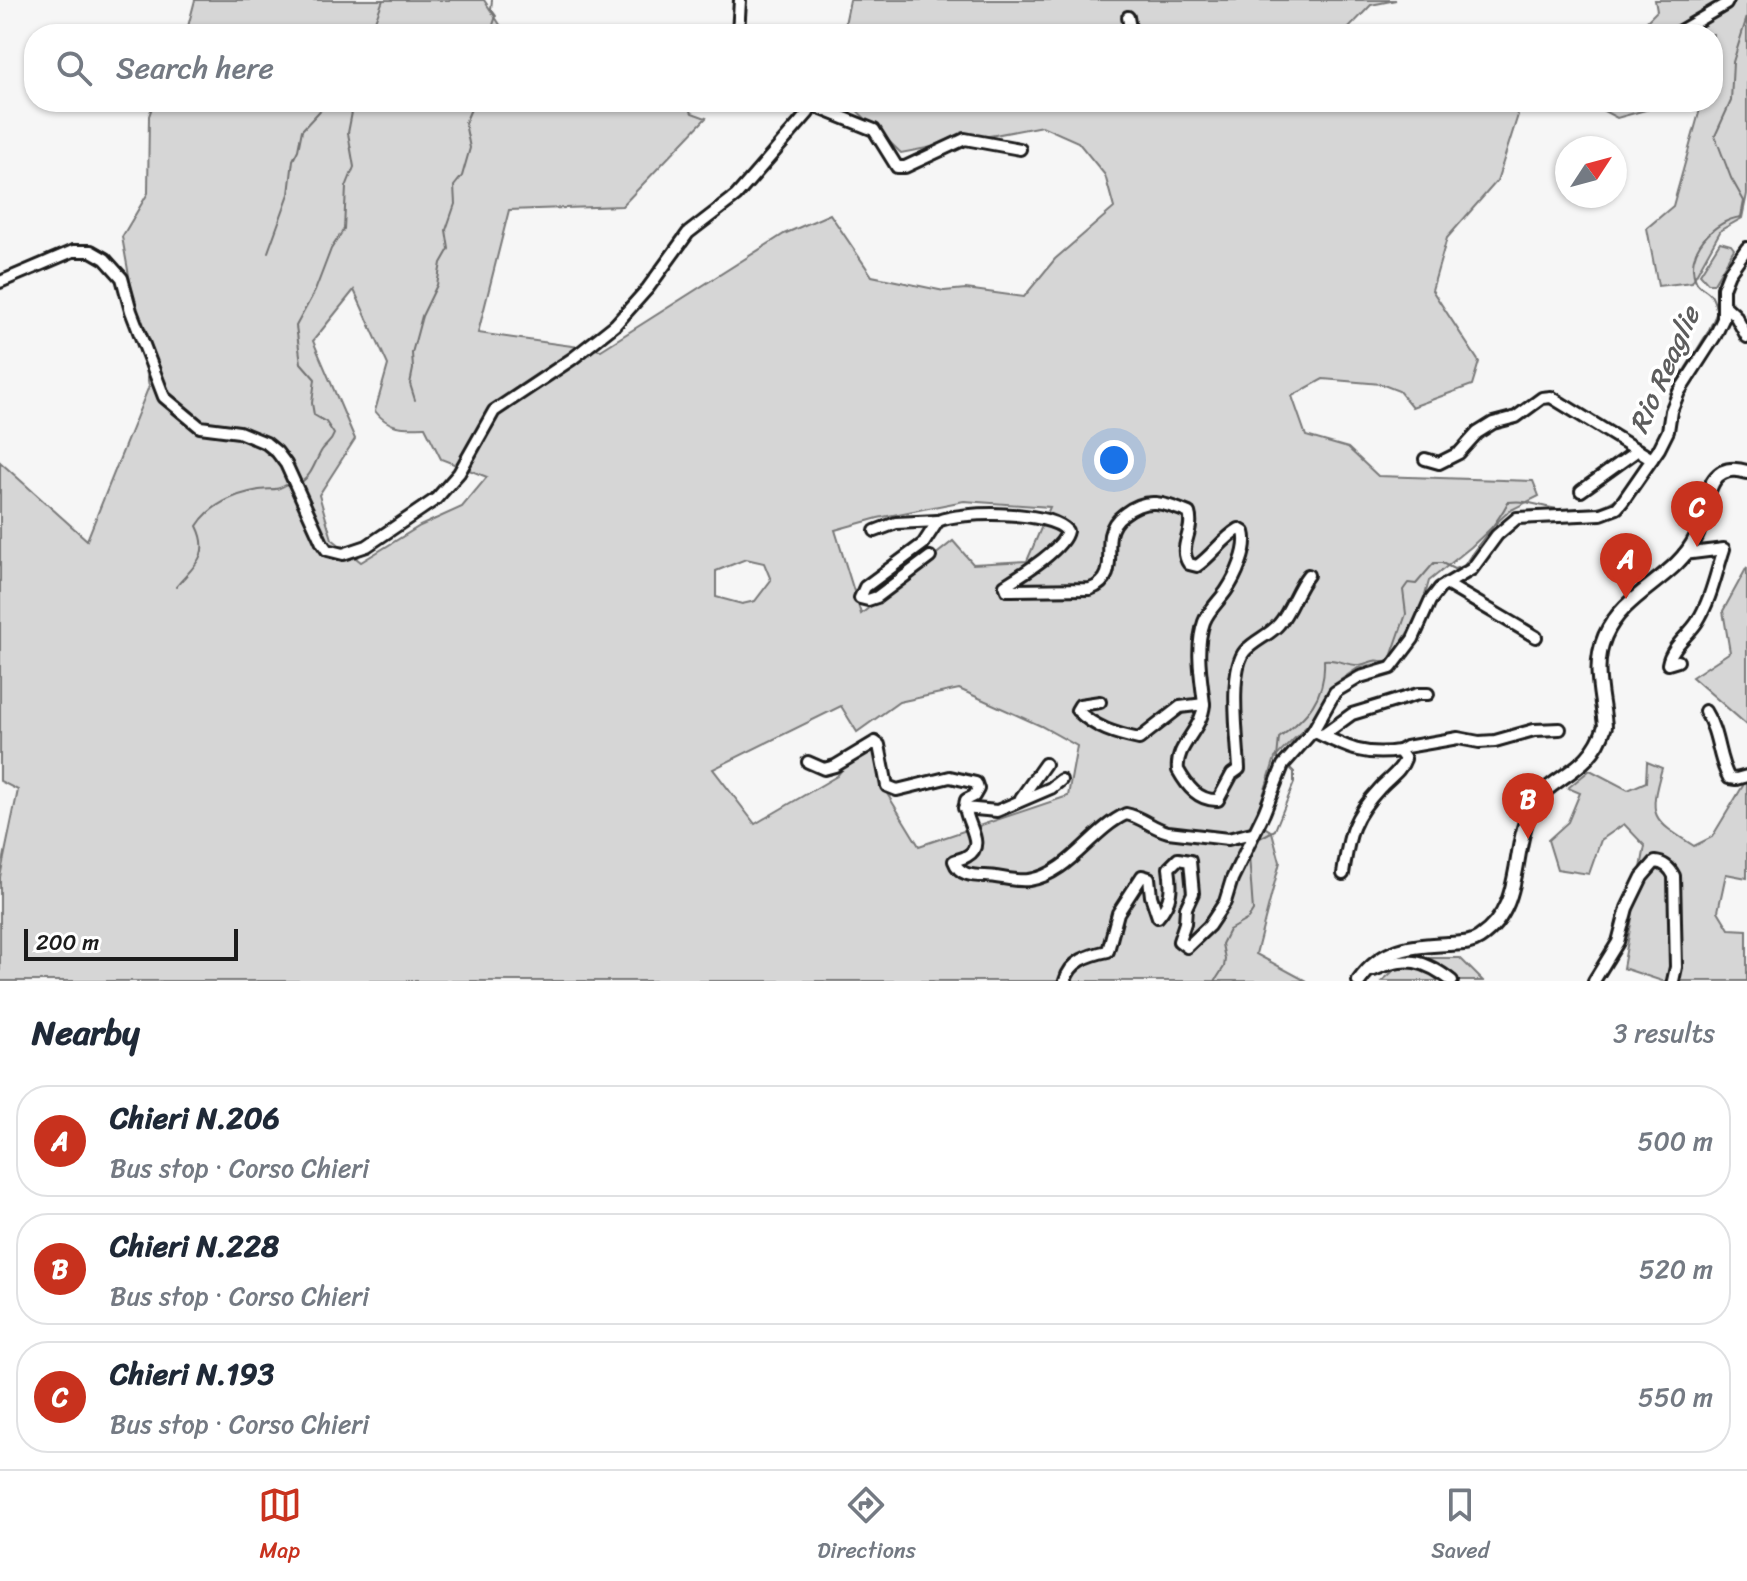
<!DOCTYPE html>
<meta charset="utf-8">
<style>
body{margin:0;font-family:Sriracha,sans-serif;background:#f2f2f3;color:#1f2937}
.compass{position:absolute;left:1555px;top:136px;width:72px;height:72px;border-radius:50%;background:#fff;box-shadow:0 2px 6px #0004;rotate:54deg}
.scale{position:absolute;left:24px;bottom:20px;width:214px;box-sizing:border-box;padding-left:8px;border:4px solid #1c1c1c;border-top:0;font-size:22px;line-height:28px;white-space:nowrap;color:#1c1c1c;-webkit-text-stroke:6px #fff;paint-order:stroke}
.you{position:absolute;left:1114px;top:460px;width:28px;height:28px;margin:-20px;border:6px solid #fff;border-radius:50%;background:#1a73e8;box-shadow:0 0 0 12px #1a73e833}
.badge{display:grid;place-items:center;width:52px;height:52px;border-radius:50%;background:#c8321e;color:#fff;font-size:26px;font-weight:700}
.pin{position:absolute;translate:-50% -66px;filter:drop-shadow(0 2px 4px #0008)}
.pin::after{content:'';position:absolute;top:42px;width:28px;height:24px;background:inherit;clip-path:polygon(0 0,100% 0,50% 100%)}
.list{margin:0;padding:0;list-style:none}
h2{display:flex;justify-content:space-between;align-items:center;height:104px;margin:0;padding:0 32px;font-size:34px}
h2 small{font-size:26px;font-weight:400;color:#747a83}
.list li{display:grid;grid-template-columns:52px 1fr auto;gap:24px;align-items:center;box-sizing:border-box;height:112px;margin:0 16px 16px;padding:0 16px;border:2px solid #e0e1e3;border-radius:32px}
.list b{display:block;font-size:30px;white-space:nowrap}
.list p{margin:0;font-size:26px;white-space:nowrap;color:#747a83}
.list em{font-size:26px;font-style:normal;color:#747a83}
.icon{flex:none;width:44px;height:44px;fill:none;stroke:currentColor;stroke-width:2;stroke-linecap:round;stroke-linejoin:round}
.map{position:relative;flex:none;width:1747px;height:981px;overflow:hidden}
.search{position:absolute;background:#fff;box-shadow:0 2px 6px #0004;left:24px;right:24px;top:24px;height:88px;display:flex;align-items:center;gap:20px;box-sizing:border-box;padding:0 28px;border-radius:32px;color:#747a83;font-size:30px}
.sheet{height:488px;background:#fff}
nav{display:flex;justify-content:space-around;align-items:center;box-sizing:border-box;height:112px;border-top:2px solid #e0e1e3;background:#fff;font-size:22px;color:#747a83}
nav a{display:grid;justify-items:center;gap:4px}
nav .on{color:#c8321e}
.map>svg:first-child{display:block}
.green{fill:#d6d6d6;stroke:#797979;stroke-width:2;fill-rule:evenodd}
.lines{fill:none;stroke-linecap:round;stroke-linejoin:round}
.stream{stroke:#727272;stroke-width:2}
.minor-casing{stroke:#1c1c1c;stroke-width:16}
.major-casing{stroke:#1c1c1c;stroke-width:18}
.minor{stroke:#fff;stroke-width:10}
.major{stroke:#fff;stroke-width:12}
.labels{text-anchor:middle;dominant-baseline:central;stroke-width:7;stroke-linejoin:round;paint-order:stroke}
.water-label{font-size:28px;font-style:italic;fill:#5d5d5d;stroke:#fff}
</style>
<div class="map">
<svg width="1747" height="981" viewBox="0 0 1747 981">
<rect width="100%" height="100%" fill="#f6f6f6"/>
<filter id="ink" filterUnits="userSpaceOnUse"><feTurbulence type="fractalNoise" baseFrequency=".0125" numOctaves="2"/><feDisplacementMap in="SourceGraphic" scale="16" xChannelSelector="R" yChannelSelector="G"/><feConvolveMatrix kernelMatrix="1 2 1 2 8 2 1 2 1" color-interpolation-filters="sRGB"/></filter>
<g filter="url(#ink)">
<!-- green -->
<g class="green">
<polygon points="195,0 484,0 506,34 186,34"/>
<polygon points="850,0 1396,0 1371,5 1346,31 1348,34 843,34"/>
<polygon points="1655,0 1747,0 1747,194 1742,218 1721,230 1692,282 1658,286 1647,228 1673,206 1702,102 1713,102 1713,34 1634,34 1657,11"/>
<path d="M154 102H686L692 113 706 118 622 206 509 210 478 333 601 350 784 234 830 214 872 276 944 291 966 289 1024 297 1055 259 1114 208 1105 175 1078 142 1042 126 901 153 848 102H1507L1518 115 1497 181 1447 238 1432 290 1479 362 1472 385 1412 407 1399 391 1381 384 1323 379 1292 396 1306 436 1348 448 1378 476 1533 481 1539 496 1509 511 1471 547 1429 581 1420 613 1390 661 1358 668 1332 686 1315 718 1275 758 1255 821 1272 832 1280 862 1256 954 1306 981H0V877L18 790 0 781V462L87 540 149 386 122 237 148 193 149 116ZM354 290 388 365 375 411C389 429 403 428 425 427L441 459 487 477 462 507 420 526 361 562 332 539 319 495 355 439 313 341ZM964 501 1050 507 1027 561 973 564 953 541 861 614 835 530 878 518ZM746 559 764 563 771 580 755 601 742 604 716 597V571ZM959 689 1041 726 1077 746 1068 796 919 846 883 787 878 752 870 746 849 761 837 776 755 824 713 769 841 706 857 732 899 702Z"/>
<polygon points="1587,102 1674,102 1617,118"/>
<polygon points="1720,242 1731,245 1734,249 1714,283 1708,283 1700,274"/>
<polygon points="1747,567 1747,725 1692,677 1730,652 1723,611"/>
<path d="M1647 762 1662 768C1648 817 1651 819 1694 846L1712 837 1747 779V878L1726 874 1718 911 1729 929 1747 930V981H1662L1623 968 1645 846 1624 824 1601 840 1589 874 1557 869 1548 840 1568 822 1580 793 1568 788 1590 770 1628 790 1646 782Z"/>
<polygon points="1408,958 1460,958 1483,981 1382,981"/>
</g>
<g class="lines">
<!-- stream -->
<g class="stream">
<polyline points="370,34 383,0"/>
<polyline points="490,34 496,16 491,9 492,0"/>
<polyline points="268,252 289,194 293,160 298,150 302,130 328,102"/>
<polyline points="415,400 410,384 413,369 412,353 422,316 437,285 441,263 449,249 446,230 455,204 454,186 462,176 470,148 465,123 474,102"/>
<path d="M1663 429 1670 393 1708 332 1717 312C1715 306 1714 298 1710 294 1706 289 1699 288 1696 281 1683 253 1714 220 1741 217L1744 201 1731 178 1715 136 1731 101 1733 62 1747 17"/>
<polyline points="1649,454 1659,439"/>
<path d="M300 483C312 476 315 461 322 450 327 443 331 443 334 434L326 422 314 415 312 403 315 379 301 363 296 326 315 291 331 249 344 229 346 187 354 167 348 133 354 102"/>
<path d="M176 587C193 566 212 556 197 526 210 505 235 494 259 490 274 488 275 492 289 483"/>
<path d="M1277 758 1279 738C1307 717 1326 698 1324 660 1337 658 1347 666 1360 665 1371 663 1375 657 1387 663L1390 660 1406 614 1403 590 1408 583 1416 584 1434 563H1442L1454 569 1464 566C1477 543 1496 527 1508 502 1530 500 1533 505 1552 508 1574 513 1609 510 1624 491 1632 481 1638 469 1646 459"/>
<polyline points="1253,846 1258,839 1275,830 1294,783 1294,772 1291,769"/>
<polyline points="1215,981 1224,967 1225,959 1222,944 1229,930 1248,919 1253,911 1249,855"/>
</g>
<defs>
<g id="minor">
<polyline points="1128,17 1131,34"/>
<polyline points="738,34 740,0"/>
<polyline points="1675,34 1726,4 1728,0"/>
<polyline points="812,105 874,130 897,167 905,167 965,139 1020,149"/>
<polyline points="0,282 73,251 91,251 105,259 122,278 131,311 164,397 200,427 239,432 266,443 277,452 286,464 322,543 327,550 343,554 367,546 436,499 459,473 494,411 572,359 615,325 648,288 688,233 736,196 808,113 812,105 807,102"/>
<polyline points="1723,304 1735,315 1747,337"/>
<polyline points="1425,459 1439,463 1459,453 1477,433 1493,423 1516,417 1542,398 1551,397 1652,459"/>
<polyline points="1581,491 1638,450"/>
<polyline points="875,531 896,523 938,521"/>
<path d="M930 557 877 597 868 600 860 598 865 587 923 544 938 521C961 511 1050 510 1067 531 1064 549 1021 575 1005 585L1007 590H1012L1090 589C1116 580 1107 556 1110 535 1112 526 1117 519 1124 514 1146 496 1165 503 1189 513 1195 532 1177 547 1189 564L1197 566C1213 555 1222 539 1239 529L1244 532C1249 549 1235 578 1226 591 1219 601 1208 611 1204 622 1195 648 1201 677 1204 704"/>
<polyline points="1446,584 1536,637"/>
<path d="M1678 661 1668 664C1671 647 1688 636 1697 622 1711 600 1716 573 1724 549L1684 554"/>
<path d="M1100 702 1080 705 1077 710C1095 728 1116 734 1139 739L1180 707 1204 704C1202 731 1175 745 1178 770 1187 786 1198 801 1218 800L1232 774 1239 769C1238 743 1228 670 1245 651 1255 640 1270 635 1279 624 1291 610 1296 590 1308 575"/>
<path d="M1705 711C1720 735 1717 757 1729 778L1736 779 1747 776"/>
<path d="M1313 731C1345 746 1362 757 1399 751L1405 759C1401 771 1389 778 1380 788 1352 818 1349 834 1343 874"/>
<polyline points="1323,735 1352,714 1418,694 1428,694"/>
<polyline points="1399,751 1406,747 1458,738 1479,742 1495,741 1534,730 1560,729"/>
<path d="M808 762 824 769 835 766 875 742 879 745 887 786 897 790 950 777 976 783 978 789 974 796 966 800C960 818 989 844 967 856 963 859 958 859 954 861 959 875 972 876 985 876 999 876 1014 882 1029 880 1069 874 1091 830 1126 814 1142 817 1152 828 1168 832L1228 839 1252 833"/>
<polyline points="1021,798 1045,764"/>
<polyline points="964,808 997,811 1051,788 1061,780"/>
<path d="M1371 968 1374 970C1406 955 1425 960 1452 981"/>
<path d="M1065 981C1070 961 1089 955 1108 951L1118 913 1142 876 1149 878 1151 896 1158 917C1172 901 1172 888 1169 868L1178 859 1190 861 1193 893 1186 908 1185 923 1179 941 1187 947 1209 926 1225 902 1232 879 1264 813 1283 765 1313 731 1335 692 1360 677 1391 668 1413 639 1430 601 1440 588 1472 569 1497 535 1517 518 1601 514 1617 508 1623 501 1659 449 1668 431 1671 411 1679 392 1715 336 1723 319V288L1729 273 1747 248"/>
<path d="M1594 981 1618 942 1627 908 1642 877 1655 862C1665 863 1670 868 1674 876L1676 967 1673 981"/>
</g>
<path id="major" d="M1359 981C1383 947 1412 946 1450 944 1461 943 1470 944 1479 938 1524 908 1511 854 1530 811 1546 775 1590 776 1605 726 1602 694 1592 667 1605 636 1624 592 1676 579 1696 537 1708 512 1702 458 1747 472"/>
</defs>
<!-- minor casing -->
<use href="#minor" class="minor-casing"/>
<!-- major casing -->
<use href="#major" class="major-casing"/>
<!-- minor -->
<use href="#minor" class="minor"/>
<!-- major -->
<use href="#major" class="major"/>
</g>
</g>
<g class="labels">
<!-- water labels -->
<g class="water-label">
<text transform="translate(1664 370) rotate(-66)">Rio Reaglie</text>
</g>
</g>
</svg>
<svg class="compass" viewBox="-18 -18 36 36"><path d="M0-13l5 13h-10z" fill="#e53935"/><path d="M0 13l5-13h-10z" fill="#747a83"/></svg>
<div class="scale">200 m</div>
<div class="you"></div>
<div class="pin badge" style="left:1626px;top:599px">A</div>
<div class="pin badge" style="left:1528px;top:839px">B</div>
<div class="pin badge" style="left:1697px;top:547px">C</div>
<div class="search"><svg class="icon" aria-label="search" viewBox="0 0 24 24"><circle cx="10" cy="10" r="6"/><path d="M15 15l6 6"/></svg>Search here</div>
</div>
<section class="sheet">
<h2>Nearby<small>3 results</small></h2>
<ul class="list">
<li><span class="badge">A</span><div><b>Chieri N.206</b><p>Bus stop · Corso Chieri</p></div><em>500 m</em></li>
<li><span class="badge">B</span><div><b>Chieri N.228</b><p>Bus stop · Corso Chieri</p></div><em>520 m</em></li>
<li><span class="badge">C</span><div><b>Chieri N.193</b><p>Bus stop · Corso Chieri</p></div><em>550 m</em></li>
</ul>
</section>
<nav>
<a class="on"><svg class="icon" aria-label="map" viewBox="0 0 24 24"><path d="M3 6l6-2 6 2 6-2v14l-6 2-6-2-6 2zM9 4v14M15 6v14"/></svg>Map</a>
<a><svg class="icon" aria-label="directions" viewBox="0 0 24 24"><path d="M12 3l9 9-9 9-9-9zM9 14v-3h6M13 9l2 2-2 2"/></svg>Directions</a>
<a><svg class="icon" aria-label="saved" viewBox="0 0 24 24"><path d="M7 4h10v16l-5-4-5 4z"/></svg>Saved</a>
</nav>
